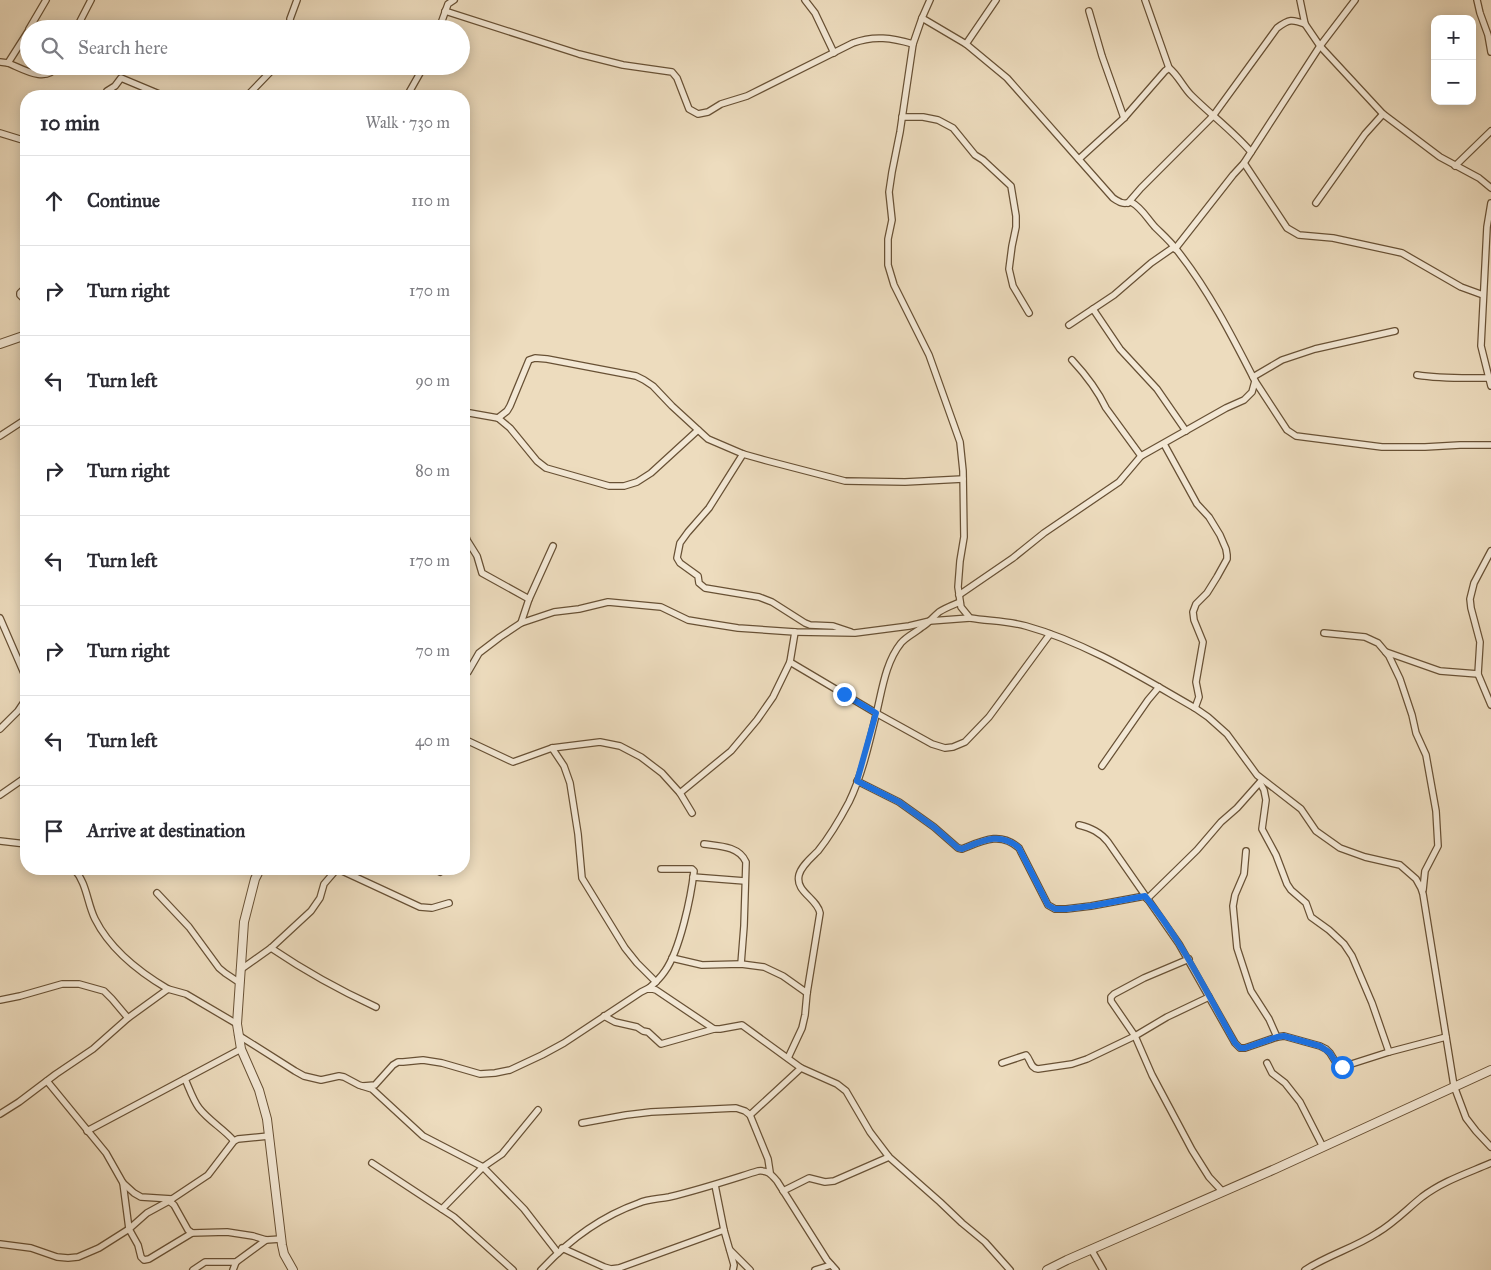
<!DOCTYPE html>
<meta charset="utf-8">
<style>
body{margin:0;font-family:"IM FELL Great Primer",serif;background:#f7f7f7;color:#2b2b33}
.controls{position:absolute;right:15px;top:15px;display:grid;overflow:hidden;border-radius:10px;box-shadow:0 2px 12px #0003}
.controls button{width:45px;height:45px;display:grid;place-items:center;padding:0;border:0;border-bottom:1px solid #e1e1e2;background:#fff;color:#2b2b33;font:25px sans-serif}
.stop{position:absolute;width:15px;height:15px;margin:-11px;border:4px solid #1a73e8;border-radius:50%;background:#fff}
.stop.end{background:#1a73e8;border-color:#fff;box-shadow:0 1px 5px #0008}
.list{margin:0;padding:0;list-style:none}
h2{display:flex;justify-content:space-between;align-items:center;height:65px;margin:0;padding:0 20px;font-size:21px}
h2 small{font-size:16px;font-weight:400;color:#7c7c81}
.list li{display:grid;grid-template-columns:32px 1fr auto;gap:15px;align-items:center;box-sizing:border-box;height:90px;padding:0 20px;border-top:1px solid #e1e1e2}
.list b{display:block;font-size:19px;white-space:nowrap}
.list em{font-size:16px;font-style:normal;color:#7c7c81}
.icon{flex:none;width:28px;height:28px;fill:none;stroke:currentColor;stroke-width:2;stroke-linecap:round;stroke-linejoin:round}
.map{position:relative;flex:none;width:1491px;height:1270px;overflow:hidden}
.search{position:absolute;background:#fff;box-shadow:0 2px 12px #0003;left:20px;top:20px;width:450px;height:55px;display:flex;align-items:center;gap:12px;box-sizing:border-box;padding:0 18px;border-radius:28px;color:#7c7c81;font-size:19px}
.panel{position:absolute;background:#fff;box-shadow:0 2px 12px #0003;left:20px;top:90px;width:450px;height:785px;border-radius:20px}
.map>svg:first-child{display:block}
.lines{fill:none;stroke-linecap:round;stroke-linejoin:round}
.minor-casing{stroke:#685135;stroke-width:8}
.tertiary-casing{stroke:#685135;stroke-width:10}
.minor{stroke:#f3e8d5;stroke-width:5.5}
.tertiary{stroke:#f3e8d5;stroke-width:8}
.route{stroke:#1a73e8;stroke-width:6}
</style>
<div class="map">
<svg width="1491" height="1270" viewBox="0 0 1491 1270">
<rect width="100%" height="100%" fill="#eddcbe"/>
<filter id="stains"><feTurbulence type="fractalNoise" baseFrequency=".004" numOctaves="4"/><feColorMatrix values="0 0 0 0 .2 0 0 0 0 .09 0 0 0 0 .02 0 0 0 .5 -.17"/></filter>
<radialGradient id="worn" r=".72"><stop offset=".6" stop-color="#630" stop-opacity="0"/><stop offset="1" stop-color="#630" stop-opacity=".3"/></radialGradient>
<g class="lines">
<defs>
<g id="minor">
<polyline points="805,0 815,13 834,53"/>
<path d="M930 0 922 18 913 44 900 132 892 172 889 192 892 220 888 239V265L894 285 929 355 960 442 963 471 964 537 960 561 958 587 961 607 970 618C988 621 1008 621 1026 626 1087 643 1141 677 1195 708L1208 717 1227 734 1257 775 1301 809 1316 831 1340 848 1365 857 1400 865 1416 879 1421 888 1423 894 1454 1086 1466 1118 1476 1131 1491 1147"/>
<polyline points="1145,0 1169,68"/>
<polyline points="1300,0 1305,24 1320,46 1383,114 1440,157 1479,178 1491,188"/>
<polyline points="1477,0 1480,13 1488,35 1491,52"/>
<path d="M445 11 579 54 623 65 672 72 677 78 689 109 698 114 708 112 721 104 747 96 853 43C874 35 892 38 913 44"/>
<polyline points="1089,11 1102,56 1124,118"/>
<path d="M922 18 966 44 1007 78 1113 198C1119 202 1123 205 1131 202 1141 207 1147 218 1155 227 1162 234 1170 241 1176 249 1208 289 1232 336 1255 381L1252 392 1244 400 1226 408 1141 456 1119 482 1044 533 1013 558 959 595"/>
<polyline points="29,29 46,0"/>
<polyline points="76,29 91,0"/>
<polyline points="292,29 290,19 297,0"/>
<polyline points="439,29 448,4 454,0"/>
<polyline points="966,44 996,0"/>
<polyline points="0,62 8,63 29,30"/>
<path d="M8 63C23 69 46 84 57 66"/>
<polyline points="107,91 115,86 121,78 164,96"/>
<polyline points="247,96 276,66"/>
<polyline points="407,96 424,66"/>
<polyline points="902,117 923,117 938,120 953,128 975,155 983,160 1011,186 1016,216 1016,227 1012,246 1009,269 1013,286 1029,313"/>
<polyline points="0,133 26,141"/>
<path d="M1079 159 1124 118 1165 71 1169 68C1178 75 1183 87 1191 95 1211 115 1233 131 1251 152"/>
<polyline points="1244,163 1287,228 1299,235 1333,238 1402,253 1461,287 1483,295"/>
<polyline points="1455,166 1491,131"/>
<path d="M1128 203 1141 188 1213 116 1277 28C1289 19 1292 19 1305 24"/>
<polyline points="1316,203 1365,134 1383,114"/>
<polyline points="1491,203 1487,227 1481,346 1491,386"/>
<polyline points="1175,249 1233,175 1244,163 1320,46 1355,0"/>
<polyline points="26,287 20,293 20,295 26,301"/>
<polyline points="1093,309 1120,349 1157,389 1186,431"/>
<polyline points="1069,325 1114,295 1151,263 1174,247"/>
<path d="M1072 360C1085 374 1098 391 1106 408L1141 456"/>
<path d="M1417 375C1441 379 1464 378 1489 378"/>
<polyline points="1253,377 1282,360 1315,349 1395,331"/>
<polyline points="1255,381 1287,430 1296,436 1382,447 1425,447 1460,445 1491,445"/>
<polyline points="464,412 498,418 510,428 537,461 546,468 609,486 624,486 637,482 651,473 698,430"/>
<polyline points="498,418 507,411 510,406 529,360 535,358 547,359 636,376 644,380 653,386 672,406 708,439 743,454 768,461 845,481 905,482 963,479"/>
<polyline points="0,436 26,419"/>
<polyline points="1164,444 1197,504 1209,517 1220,535 1226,549 1227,555 1227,559 1217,577 1207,593 1196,604 1193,612 1194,620 1203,642 1196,682 1199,697 1195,708"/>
<polyline points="743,454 709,508 688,532 680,543 677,558 680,563 698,576 699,583 705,588 759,597 772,602 805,623 810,625 833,626 851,632"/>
<polyline points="464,531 467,540 477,556 482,573 529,599"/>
<polyline points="1491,551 1474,583 1470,599 1471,608 1480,642 1478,674 1491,705"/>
<polyline points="0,618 26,678"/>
<polyline points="521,623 529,599 553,546"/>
<polyline points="1324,633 1365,637 1378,643 1389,656 1400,679 1412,715 1416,733 1426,755 1436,811 1438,846 1425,871 1423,890"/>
<polyline points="1386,652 1440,671 1478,674"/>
<polyline points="790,662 876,713 932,744 945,748 953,747 965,742 989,717 1050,634"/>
<polyline points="464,676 468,672 479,653 500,637 521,623 554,612 579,609 608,602 661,607 688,620 700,622 738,628 795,632 855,633 909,626 930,621 970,618"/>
<polyline points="0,729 18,711 26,699"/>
<polyline points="464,739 513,762 552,748 600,742 620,746 641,757 662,773 680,793 692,813"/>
<polyline points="552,748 564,766 570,783 578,834 582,878 625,948 637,963 656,982"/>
<polyline points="1102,766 1148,700 1159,687"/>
<path d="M857 781 899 802 934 827 958 848 962 849C982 841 1000 831 1019 848L1048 905 1055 909H1066L1091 906 1145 896"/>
<polyline points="1260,783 1264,790 1266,800 1262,829 1276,855 1287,884 1291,890 1306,903 1311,917 1329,930 1344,944 1352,956 1372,1003 1389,1052"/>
<polyline points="680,793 731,751 757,720 773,697 790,662 795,632"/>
<polyline points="0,795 26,777"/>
<path d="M1079 825C1091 828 1100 832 1108 842L1179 944 1235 1043 1240 1048H1245L1277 1037 1284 1036 1320 1046 1326 1049 1330 1053 1338 1066 1342 1067 1389 1052 1446 1037"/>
<polyline points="0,841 26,844"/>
<path d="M704 844C719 846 739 846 746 862L744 926 741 964"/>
<polyline points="1246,851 1244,874 1235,895 1233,906 1237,948 1251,991 1269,1019 1277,1037"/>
<path d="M74 869C87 883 87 903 95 919 110 949 139 972 168 989"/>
<polyline points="338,869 420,907 432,908 449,903"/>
<polyline points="434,869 440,872"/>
<polyline points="693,877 745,881"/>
<polyline points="157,893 189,927 219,968 225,973 240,983"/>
<polyline points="1147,899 1197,850 1221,822 1237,808 1261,781"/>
<path d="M271 948C305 971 339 990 376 1007"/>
<polyline points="672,958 702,965 741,964 764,967 783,976 807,993"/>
<polyline points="1189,959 1144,978 1114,994 1111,997 1111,1001 1135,1036 1152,1075 1192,1150 1209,1177 1223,1192"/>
<polyline points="240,970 271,948 311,911 320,898 324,884 337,869"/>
<path d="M649 988C655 983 661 977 665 971 680 950 691 897 694 871L692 869H661"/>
<polyline points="0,1000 20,996 62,984 79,984 104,991 112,999 128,1018"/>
<polyline points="604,1016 615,1022 637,1027 643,1031 648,1032 661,1044 714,1029"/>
<polyline points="238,1035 295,1071 304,1076 321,1080 339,1076 344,1077 359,1085 372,1089 423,1136 483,1167 524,1209 558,1253"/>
<path d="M788 1058 802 1028 805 1015 807 993 820 913C817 898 795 892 799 875 801 866 812 857 818 851 830 836 840 819 849 802 862 775 869 744 876 715 882 691 885 663 901 643 907 636 915 633 922 627 929 623 933 617 939 612 945 608 953 605 960 602"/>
<path d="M1002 1063 1026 1055C1031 1060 1030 1068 1038 1069L1072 1064 1087 1059 1135 1036 1167 1017 1209 997"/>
<polyline points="1267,1063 1272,1073 1285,1083 1300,1102 1323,1147"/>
<path d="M185 1079C189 1088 193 1100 199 1108 209 1121 224 1129 234 1141"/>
<polyline points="47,1081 106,1153 123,1183 134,1193 141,1197 172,1199"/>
<polyline points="363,1086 375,1085 393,1065 398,1062 403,1062 423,1060 442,1063 480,1074 495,1073 510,1070 542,1055 564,1043 641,992 649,988 656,990 714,1029 720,1029 742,1025 801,1068 837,1084 846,1091 870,1132 889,1157 940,1202 962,1223 985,1242 1010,1270"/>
<polyline points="0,1114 19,1102 56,1074 93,1049 128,1018 168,989 186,994 237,1024"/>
<polyline points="750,1115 801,1068"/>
<polyline points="582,1123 626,1115 651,1112 736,1108 745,1111 750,1115 768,1159 770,1172"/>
<polyline points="87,1131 241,1049"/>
<polyline points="372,1163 454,1217 513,1270"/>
<polyline points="123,1183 129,1229 138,1245 141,1257 144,1260 149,1259 192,1233"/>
<polyline points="715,1185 724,1230 734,1265 733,1270"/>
<polyline points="783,1191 809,1178 825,1182 834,1181 889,1157"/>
<polyline points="169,1201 174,1205 188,1230 192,1233 227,1232 253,1236 266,1240 281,1239"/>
<polyline points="442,1209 483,1167 502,1154 538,1110"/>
<polyline points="0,1244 31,1248 57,1257 68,1258 78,1257 99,1248 129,1229 147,1213 169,1201 208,1175 234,1141 238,1139 269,1136"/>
<polyline points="562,1248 604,1267 611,1269 619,1268 724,1230"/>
<polyline points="1091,1249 1103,1270"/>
<polyline points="730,1250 750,1270"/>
<polyline points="193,1270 205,1262 236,1262 266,1240"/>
<polyline points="233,1270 236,1262"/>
<path d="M541 1270C568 1241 602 1216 639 1203 648 1199 659 1199 669 1197 699 1190 729 1180 758 1171 768 1170 771 1174 777 1181L827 1260 836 1270"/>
<polyline points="815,1270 831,1265"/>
<path d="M1305 1270C1328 1255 1354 1248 1377 1233 1394 1223 1407 1209 1422 1197 1443 1181 1468 1173 1491 1163"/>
</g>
<g id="tertiary">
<polyline points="0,344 26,335"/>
<polyline points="260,869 255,879 244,922 237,1024 241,1049 259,1090 267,1119 282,1245 284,1254 293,1270"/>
<polyline points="1047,1270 1067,1260 1275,1169 1491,1070"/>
</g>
</defs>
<!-- minor casing -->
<use href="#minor" class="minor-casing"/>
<!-- tertiary casing -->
<use href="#tertiary" class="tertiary-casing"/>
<!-- minor -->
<use href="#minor" class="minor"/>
<!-- tertiary -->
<use href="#tertiary" class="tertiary"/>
</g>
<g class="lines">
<!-- route -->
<path class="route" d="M844 694 876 713 857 781 899 802 934 827 958 848 962 849C982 841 1000 831 1019 848L1048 905 1055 909H1066L1091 906 1145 896C1182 941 1207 993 1235 1043L1240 1048H1245L1277 1037 1284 1036 1320 1046 1326 1050 1330 1053 1338 1066 1342 1067"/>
</g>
<rect width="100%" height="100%" filter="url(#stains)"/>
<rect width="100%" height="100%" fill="url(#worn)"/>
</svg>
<div class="controls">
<button>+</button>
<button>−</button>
</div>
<div class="stop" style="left:1342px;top:1067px"></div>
<div class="stop end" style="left:844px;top:694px"></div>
<div class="search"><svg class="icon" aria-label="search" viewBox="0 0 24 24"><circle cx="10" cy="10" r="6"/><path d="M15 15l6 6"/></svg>Search here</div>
<section class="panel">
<h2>10 min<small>Walk · 730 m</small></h2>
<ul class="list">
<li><svg class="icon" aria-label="ahead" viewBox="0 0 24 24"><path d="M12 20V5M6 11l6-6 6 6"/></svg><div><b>Continue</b></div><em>110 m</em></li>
<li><svg class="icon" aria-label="right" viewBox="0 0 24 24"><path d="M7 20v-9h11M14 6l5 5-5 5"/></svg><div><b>Turn right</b></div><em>170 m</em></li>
<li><svg class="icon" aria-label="left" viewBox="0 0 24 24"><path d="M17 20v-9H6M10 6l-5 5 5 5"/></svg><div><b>Turn left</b></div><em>90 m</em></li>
<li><svg class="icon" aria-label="right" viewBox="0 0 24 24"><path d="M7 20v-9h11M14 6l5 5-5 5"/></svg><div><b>Turn right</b></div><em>80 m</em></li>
<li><svg class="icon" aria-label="left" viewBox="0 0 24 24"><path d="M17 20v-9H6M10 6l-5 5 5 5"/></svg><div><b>Turn left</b></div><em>170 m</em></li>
<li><svg class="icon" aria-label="right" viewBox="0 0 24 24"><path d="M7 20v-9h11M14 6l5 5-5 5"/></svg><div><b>Turn right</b></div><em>70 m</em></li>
<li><svg class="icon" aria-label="left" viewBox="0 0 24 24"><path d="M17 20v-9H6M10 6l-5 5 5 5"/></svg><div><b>Turn left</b></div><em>40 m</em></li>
<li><svg class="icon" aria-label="arrive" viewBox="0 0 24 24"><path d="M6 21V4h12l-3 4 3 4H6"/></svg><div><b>Arrive at destination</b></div></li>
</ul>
</section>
</div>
